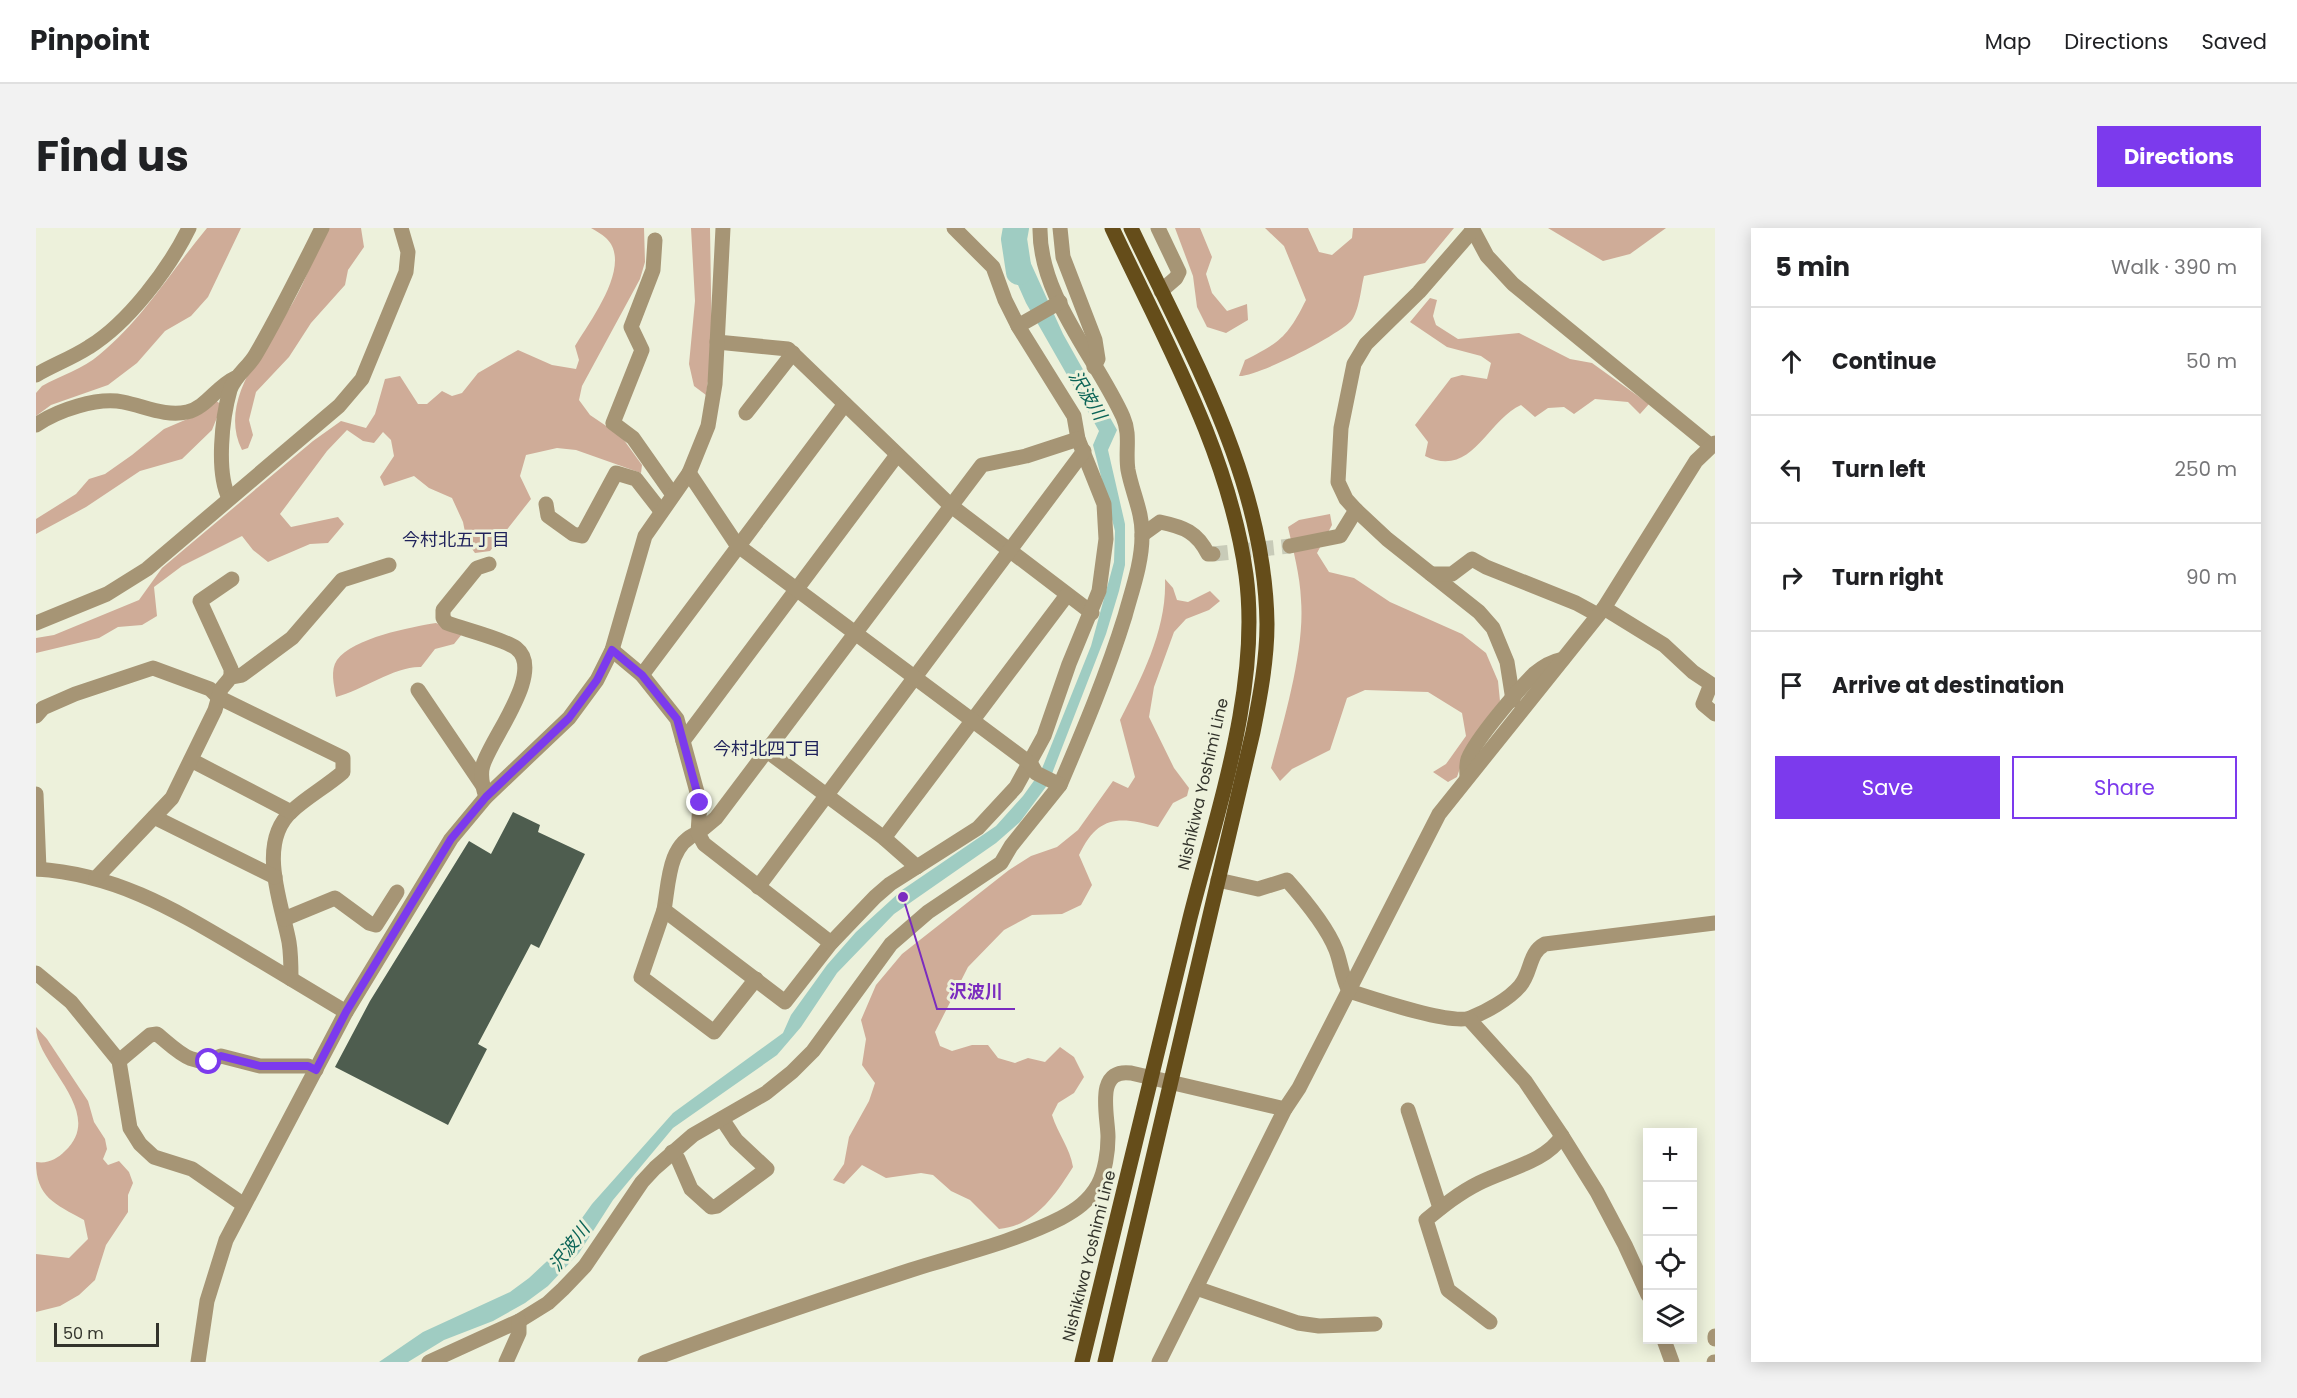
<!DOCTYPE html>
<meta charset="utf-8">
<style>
body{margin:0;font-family:Poppins,"Noto Sans JP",sans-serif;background:#f2f2f2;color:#202124}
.controls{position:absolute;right:18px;bottom:18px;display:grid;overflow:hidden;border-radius:0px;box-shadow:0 3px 15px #0003}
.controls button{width:54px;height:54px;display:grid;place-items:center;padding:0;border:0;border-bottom:2px solid #e0e0e0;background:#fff;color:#202124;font:30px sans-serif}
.scale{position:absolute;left:18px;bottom:15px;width:105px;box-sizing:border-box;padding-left:6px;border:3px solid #33342c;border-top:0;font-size:16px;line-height:21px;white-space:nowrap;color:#33342c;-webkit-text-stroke:4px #edf1db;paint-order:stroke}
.stop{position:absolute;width:18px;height:18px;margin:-14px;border:4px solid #7c3aed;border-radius:50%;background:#fff}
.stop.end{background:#7c3aed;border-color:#fff;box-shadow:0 2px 6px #0008}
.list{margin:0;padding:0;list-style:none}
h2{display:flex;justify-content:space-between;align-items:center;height:78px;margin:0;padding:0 24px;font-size:26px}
h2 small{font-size:20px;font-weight:400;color:#757577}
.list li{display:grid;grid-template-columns:39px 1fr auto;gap:18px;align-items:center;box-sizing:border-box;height:108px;padding:0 24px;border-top:2px solid #e0e0e0}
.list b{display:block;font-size:22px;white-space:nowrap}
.list em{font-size:20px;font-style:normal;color:#757577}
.actions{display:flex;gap:12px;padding:18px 24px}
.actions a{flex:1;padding:14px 0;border:2px solid #7c3aed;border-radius:0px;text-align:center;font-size:21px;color:#7c3aed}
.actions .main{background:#7c3aed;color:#fff}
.icon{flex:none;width:33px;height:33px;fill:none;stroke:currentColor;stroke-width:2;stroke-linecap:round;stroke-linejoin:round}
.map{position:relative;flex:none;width:1679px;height:1134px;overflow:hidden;border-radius:0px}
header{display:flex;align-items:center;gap:36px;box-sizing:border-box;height:84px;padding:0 30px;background:#fff;border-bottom:2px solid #e0e0e0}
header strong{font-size:28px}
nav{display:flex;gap:33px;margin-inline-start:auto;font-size:21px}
.intro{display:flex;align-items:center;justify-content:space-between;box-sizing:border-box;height:144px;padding:0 36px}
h1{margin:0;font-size:42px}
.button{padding:15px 27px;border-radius:0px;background:#7c3aed;color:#fff;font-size:21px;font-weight:700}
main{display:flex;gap:36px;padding:0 36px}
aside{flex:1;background:#fff;border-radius:0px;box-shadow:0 3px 15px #0003}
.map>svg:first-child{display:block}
.forest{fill:#cfac98}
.water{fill:#9fccc2}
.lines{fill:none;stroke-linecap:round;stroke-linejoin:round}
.river{stroke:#9fccc2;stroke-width:26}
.building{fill:#4e5d4f}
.minor-tunnel{stroke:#c8cbb8;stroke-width:15;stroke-dasharray:15 8;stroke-linecap:butt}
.minor{stroke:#a69575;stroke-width:15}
.major{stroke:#654d1a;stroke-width:15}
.route{stroke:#7c3aed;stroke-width:8}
.labels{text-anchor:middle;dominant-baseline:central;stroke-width:6;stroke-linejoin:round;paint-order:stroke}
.street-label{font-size:16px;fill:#33342c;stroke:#edf1db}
.water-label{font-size:18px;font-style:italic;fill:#0b6457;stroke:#edf1db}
.neighbourhood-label{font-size:18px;fill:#1f225b;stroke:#edf1db}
.leader{fill:none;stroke:#7b2cbf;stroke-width:2}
.callout-dot{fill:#7b2cbf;stroke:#edf1db;stroke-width:2}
.callout-label{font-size:18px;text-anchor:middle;font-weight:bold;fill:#7b2cbf;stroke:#edf1db;stroke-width:6;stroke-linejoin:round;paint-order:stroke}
</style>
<header>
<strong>Pinpoint</strong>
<nav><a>Map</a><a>Directions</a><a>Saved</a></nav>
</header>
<div class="intro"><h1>Find us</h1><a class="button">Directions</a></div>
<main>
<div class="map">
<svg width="1679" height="1134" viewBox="0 0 1679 1134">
<rect width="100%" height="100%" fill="#edf1db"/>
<!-- forest -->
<g class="forest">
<path d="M171 0H205L172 69 155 88 129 103 101 135 72 157 15 177 0 188V165L6 158C24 148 48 140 63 127 107 91 135 43 171 0Z"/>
<path d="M293 0H325L328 19 312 42 309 57 275 95 253 129 220 164 213 192 217 207 212 220 206 222C179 168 238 112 261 67 273 45 279 21 293 0Z"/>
<path d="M555 0H608L609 34 604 51 546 158 543 172 554 187 585 208 606 237 605 245 540 222 521 220 490 227 484 248 495 271 454 323 439 325 431 314 427 294 416 270 393 260 378 248 348 258 344 249 358 228 355 212 347 204 338 215 327 213 311 202 291 223 244 286 255 299 302 289 308 296 292 315 274 316 232 334 217 322 206 308 146 338 118 359 121 388 106 397 82 399 63 410 0 425V410L18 407 103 372 126 340 277 213 305 193 330 200 339 186 349 151 364 148 382 176H391L406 163 416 168 426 165 442 145 482 122 516 137 540 141 543 132 539 118C553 94 598 36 570 10 566 6 560 3 555 0Z"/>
<polygon points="655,0 674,0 676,125 670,167 658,158 653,136 659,73"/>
<polygon points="1139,0 1164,0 1176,29 1170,46 1176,65 1191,83 1211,76 1212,92 1190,105 1171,99 1161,79 1157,48"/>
<path d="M1229 0H1272L1283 24 1296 27 1316 10 1317 0H1418L1389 35 1328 48C1325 60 1323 84 1315 93 1301 108 1221 149 1203 148L1209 132C1245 114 1252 108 1270 72L1248 18Z"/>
<polygon points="1512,0 1630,0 1594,26 1567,33"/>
<path d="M1394 70 1401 72 1397 88 1400 97 1422 111 1483 105 1534 131 1556 135 1613 176 1604 186 1592 174 1559 171 1538 186 1528 179 1512 180 1499 189 1485 177C1450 193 1436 251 1389 228L1392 214 1379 197 1415 150 1426 147 1451 151 1455 135 1445 128 1411 119 1374 94Z"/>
<polygon points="179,172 186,177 176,202 146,231 104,243 50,279 0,306 0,291 40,266 53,251 69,246 96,227 128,201 163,186"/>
<path d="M1294 286 1296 297 1281 325 1293 344 1318 350 1354 374 1426 406 1450 425 1462 453 1464 473 1426 534 1421 549 1412 554 1397 544 1410 536 1430 508 1426 485 1392 464 1329 462 1311 470 1294 522 1256 541 1244 553 1235 540C1248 492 1269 421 1265 372 1264 347 1257 322 1252 299L1263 292Z"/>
<path d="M1129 351 1137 360 1141 372 1152 374 1174 363 1184 373 1173 382 1150 391 1138 404 1118 459 1113 489 1138 540 1153 560 1151 568 1137 575 1122 599C1083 588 1062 587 1043 627L1056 657 1045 677 1026 686 996 687 968 702 932 739 899 804 904 818 916 823 936 817H952L962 830 979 835 992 830 1009 834 1024 819 1038 829 1048 849 1038 865 1022 875 1016 887C1022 906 1034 920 1037 939 1020 966 999 998 963 1001L934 972 915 963 897 947 885 945 850 950 826 937 808 956 797 952 808 936 813 909 833 873 839 855 826 837 830 811 825 792 840 757 866 726 973 642 995 628 1021 619 1042 602 1077 553 1092 560 1099 549 1084 492C1106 449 1131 401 1129 351Z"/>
<path d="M400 395 426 406 418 416 399 421 385 439C359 438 327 462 300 469 298 457 294 442 301 432 317 410 375 399 400 395Z"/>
<path d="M0 799 11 811 52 873 58 894 69 911 71 921 67 931 72 937 83 933 93 944 97 955 92 967V984L70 1017 59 1052 43 1067 24 1078 0 1084V1026L33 1030 52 1011 48 992C19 976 0 969 0 934 12 936 21 931 29 923 71 884 0 837 0 799Z"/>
</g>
<!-- water -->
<polygon class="water" points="978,11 992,29 1027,106 1081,202 1072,222 1089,296 1089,337 1083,363 1070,406 1012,556 984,594 960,615 858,686 801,745 765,799 741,827 637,900 577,972 543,1025 512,1058 489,1075 457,1093 408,1112 372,1134 343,1134 387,1104 474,1064 493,1050 524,1021 556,976 637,885 747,805 755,787 791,737 820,704 866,662 960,598 987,568 1005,543 1055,418 1078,334 1079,303 1057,217 1063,203 990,75 978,48"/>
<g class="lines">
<!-- river -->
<polyline class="river" points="980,0 978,11 983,44"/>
</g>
<!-- building -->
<polygon class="building" points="477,584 504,597 502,604 549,626 503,720 495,716 442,816 451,821 412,897 299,839 334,773 433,613 455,626"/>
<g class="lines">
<!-- minor-tunnel -->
<polyline class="minor-tunnel" points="1177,326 1254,318"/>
<!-- minor -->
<g class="minor">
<polyline points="918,0 957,39 969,72 982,98"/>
<path d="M1004 0C1003 68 1060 129 1087 189 1095 207 1089 223 1092 242 1096 264 1107 285 1106 308 1106 335 1096 362 1089 388 1071 446 1048 501 1024 557"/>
<polyline points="1024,0 1027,29 1059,112 1062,131 1058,139"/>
<polyline points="1122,0 1143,44 1140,50 1125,63"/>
<polyline points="1436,0 1451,28 1477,56 1675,218"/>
<polyline points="1436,3 1383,64 1330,116 1318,136 1305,200 1302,254 1310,271 1320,282 1351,311 1443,384 1457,400 1471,434 1477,472"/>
<polyline points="619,12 617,42 595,99 606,122 577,195 597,210 637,267"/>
<polyline points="681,114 752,121 914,277 1056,385"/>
<path d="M0 147C17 137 36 130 53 119 92 95 133 41 153 0"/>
<polyline points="710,185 757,125"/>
<path d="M0 197C22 182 61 169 87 174 108 178 130 189 151 184 170 180 181 158 199 150"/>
<path d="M193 270C180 244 186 190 194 162 199 147 213 139 220 126 244 85 265 42 286 0"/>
<polyline points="510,276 512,288 537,306 546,308 580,245 600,251 625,283"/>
<path d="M1106 307 1124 294C1148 299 1161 304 1172 326H1177"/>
<polyline points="1254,318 1304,308 1320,282"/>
<polyline points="1395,346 1416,346 1436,331 1450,339 1540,375 1562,387"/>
<polyline points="1568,380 1628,417 1657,444 1675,456 1667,476 1679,486"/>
<polyline points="0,395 71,366 111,341 303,178 326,151 370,44 372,24 365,0"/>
<path d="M576 422 606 447 641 491 664 575 662 605C632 616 633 654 628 682L749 774 795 715 839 669 854 656 942 600 980 559 1008 508 1033 436 1063 363 1070 311 1068 276 1042 211 1038 188 982 98 1024 74"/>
<polyline points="606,447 809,176"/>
<polyline points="195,449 195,441 164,373 196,351"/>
<polyline points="382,462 447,558"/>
<path d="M0 488 7 480 39 466 117 440 174 461 182 469 307 530V544C291 558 271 569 256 583 220 615 246 676 253 714 255 726 255 739 255 751"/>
<polyline points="647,513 861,227"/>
<polyline points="731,523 848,610 881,639"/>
<polyline points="155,532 255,584"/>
<path d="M1431 550C1431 544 1430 537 1432 531 1440 511 1482 462 1498 446 1506 439 1517 433 1527 431"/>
<polyline points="0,566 3,641"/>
<path d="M450 569C447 560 444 546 447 537 455 510 510 443 480 420 468 411 427 401 411 395L407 390V382L441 340 453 336"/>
<polyline points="118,589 239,649"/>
<polyline points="848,610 1031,367"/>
<path d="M0 641C78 646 134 679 200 718 237 740 274 762 310 784"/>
<polyline points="60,650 136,570 179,482 185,461 195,449 206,447 256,410 306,352 353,337"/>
<path d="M1182 652 1222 661 1251 652C1267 670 1291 699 1300 722 1305 735 1306 749 1313 763 1335 770 1414 797 1434 790 1450 784 1473 771 1484 758 1496 744 1492 725 1509 716L1679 695"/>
<polyline points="722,659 1048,223"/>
<polyline points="628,682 605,749 678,804 720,751"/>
<polyline points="248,691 299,670 333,695 340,697 361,664"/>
<polyline points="795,715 668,616 662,605 680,590 946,237 990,228 1042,211"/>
<polyline points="0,745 35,774 83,833 94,900 104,916 118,929 156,941 208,977"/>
<polyline points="1433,791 1489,853 1526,908 1561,964 1589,1017 1612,1067"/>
<path d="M83 833 114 807 121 806C142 823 157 842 185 828L224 838H272L280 842"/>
<polyline points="1372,882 1404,980"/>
<polyline points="636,924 642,931 655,961 675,979 681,978 731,941 700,912 686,891"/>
<polyline points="1160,1060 1262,1095 1283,1098 1339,1096"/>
<path d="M1454 1094 1412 1062 1390 992C1407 978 1423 965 1443 955 1470 941 1510 934 1526 908"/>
<polyline points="1679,1108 1679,1111"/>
<polyline points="1628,1112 1636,1134"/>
<polyline points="162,1134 171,1073 190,1012 310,784 415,611 450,569 533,490 561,452 576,422 609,308 653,245 672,198 679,156 687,0"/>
<polyline points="393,1134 483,1093 512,1075 527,1061 549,1038 606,954 619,940 657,907 730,865 756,844 777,823 855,716 892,684 965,635 975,618 1024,557 1000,545 995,536 701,317 653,245"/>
<polyline points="470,1134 483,1105 483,1093"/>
<path d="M609 1134C697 1101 786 1071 875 1042 925 1026 978 1014 1025 990 1040 982 1053 973 1062 957 1069 944 1072 924 1072 909 1072 888 1058 840 1095 845L1249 881"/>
<polyline points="1123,1134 1249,881 1263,860 1403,586 1568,380 1660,233 1679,215"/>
<polyline points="1678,1134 1679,1134"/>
</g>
<!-- major -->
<g class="major">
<path d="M1046 1134C1082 986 1118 838 1154 690 1181 583 1225 458 1210 347 1193 224 1128 111 1076 0"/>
<path d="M1069 1134 1217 504C1224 469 1231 432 1231 396 1229 252 1155 127 1095 0"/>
</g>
</g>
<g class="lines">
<!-- route -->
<polyline class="route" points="173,834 185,828 224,838 272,838 280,842 310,784 415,611 450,569 533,490 561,452 576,422 606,447 641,491 664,575"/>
</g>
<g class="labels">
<!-- street labels -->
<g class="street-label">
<text transform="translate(1167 556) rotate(-77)">Nishikiwa Yoshimi Line</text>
<text transform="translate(1053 1028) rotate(-76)">Nishikiwa Yoshimi Line</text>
</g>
<!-- water labels -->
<g class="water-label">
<text transform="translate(1052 167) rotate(59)">沢波川</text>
<text transform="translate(533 1019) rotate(-53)">沢波川</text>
</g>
<!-- neighbourhood labels -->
<g class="neighbourhood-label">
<text x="420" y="311">今村北五丁目</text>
<text x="731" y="520">今村北四丁目</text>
</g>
</g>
<!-- callouts -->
<path class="leader" d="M867 669L901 781H979"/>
<circle class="callout-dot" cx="867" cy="669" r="6"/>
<g class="callout-label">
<text x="940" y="770">沢波川</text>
</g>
</svg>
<div class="controls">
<button>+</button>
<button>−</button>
<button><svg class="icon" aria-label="locate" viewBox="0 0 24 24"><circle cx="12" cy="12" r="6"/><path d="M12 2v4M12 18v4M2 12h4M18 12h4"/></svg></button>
<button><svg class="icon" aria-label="layers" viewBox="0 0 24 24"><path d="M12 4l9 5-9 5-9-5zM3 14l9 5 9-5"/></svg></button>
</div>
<div class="scale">50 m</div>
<div class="stop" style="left:173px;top:834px"></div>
<div class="stop end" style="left:664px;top:575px"></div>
</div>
<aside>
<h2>5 min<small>Walk · 390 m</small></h2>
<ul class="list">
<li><svg class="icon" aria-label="ahead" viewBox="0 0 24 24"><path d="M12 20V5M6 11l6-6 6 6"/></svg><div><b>Continue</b></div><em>50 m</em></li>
<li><svg class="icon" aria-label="left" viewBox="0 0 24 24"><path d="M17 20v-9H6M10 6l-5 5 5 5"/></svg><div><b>Turn left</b></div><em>250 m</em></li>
<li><svg class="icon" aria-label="right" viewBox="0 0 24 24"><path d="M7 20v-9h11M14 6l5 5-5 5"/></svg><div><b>Turn right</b></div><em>90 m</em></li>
<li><svg class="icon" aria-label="arrive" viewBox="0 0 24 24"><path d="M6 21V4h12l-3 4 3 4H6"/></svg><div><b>Arrive at destination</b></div></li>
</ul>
<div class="actions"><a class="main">Save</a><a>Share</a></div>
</aside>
</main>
